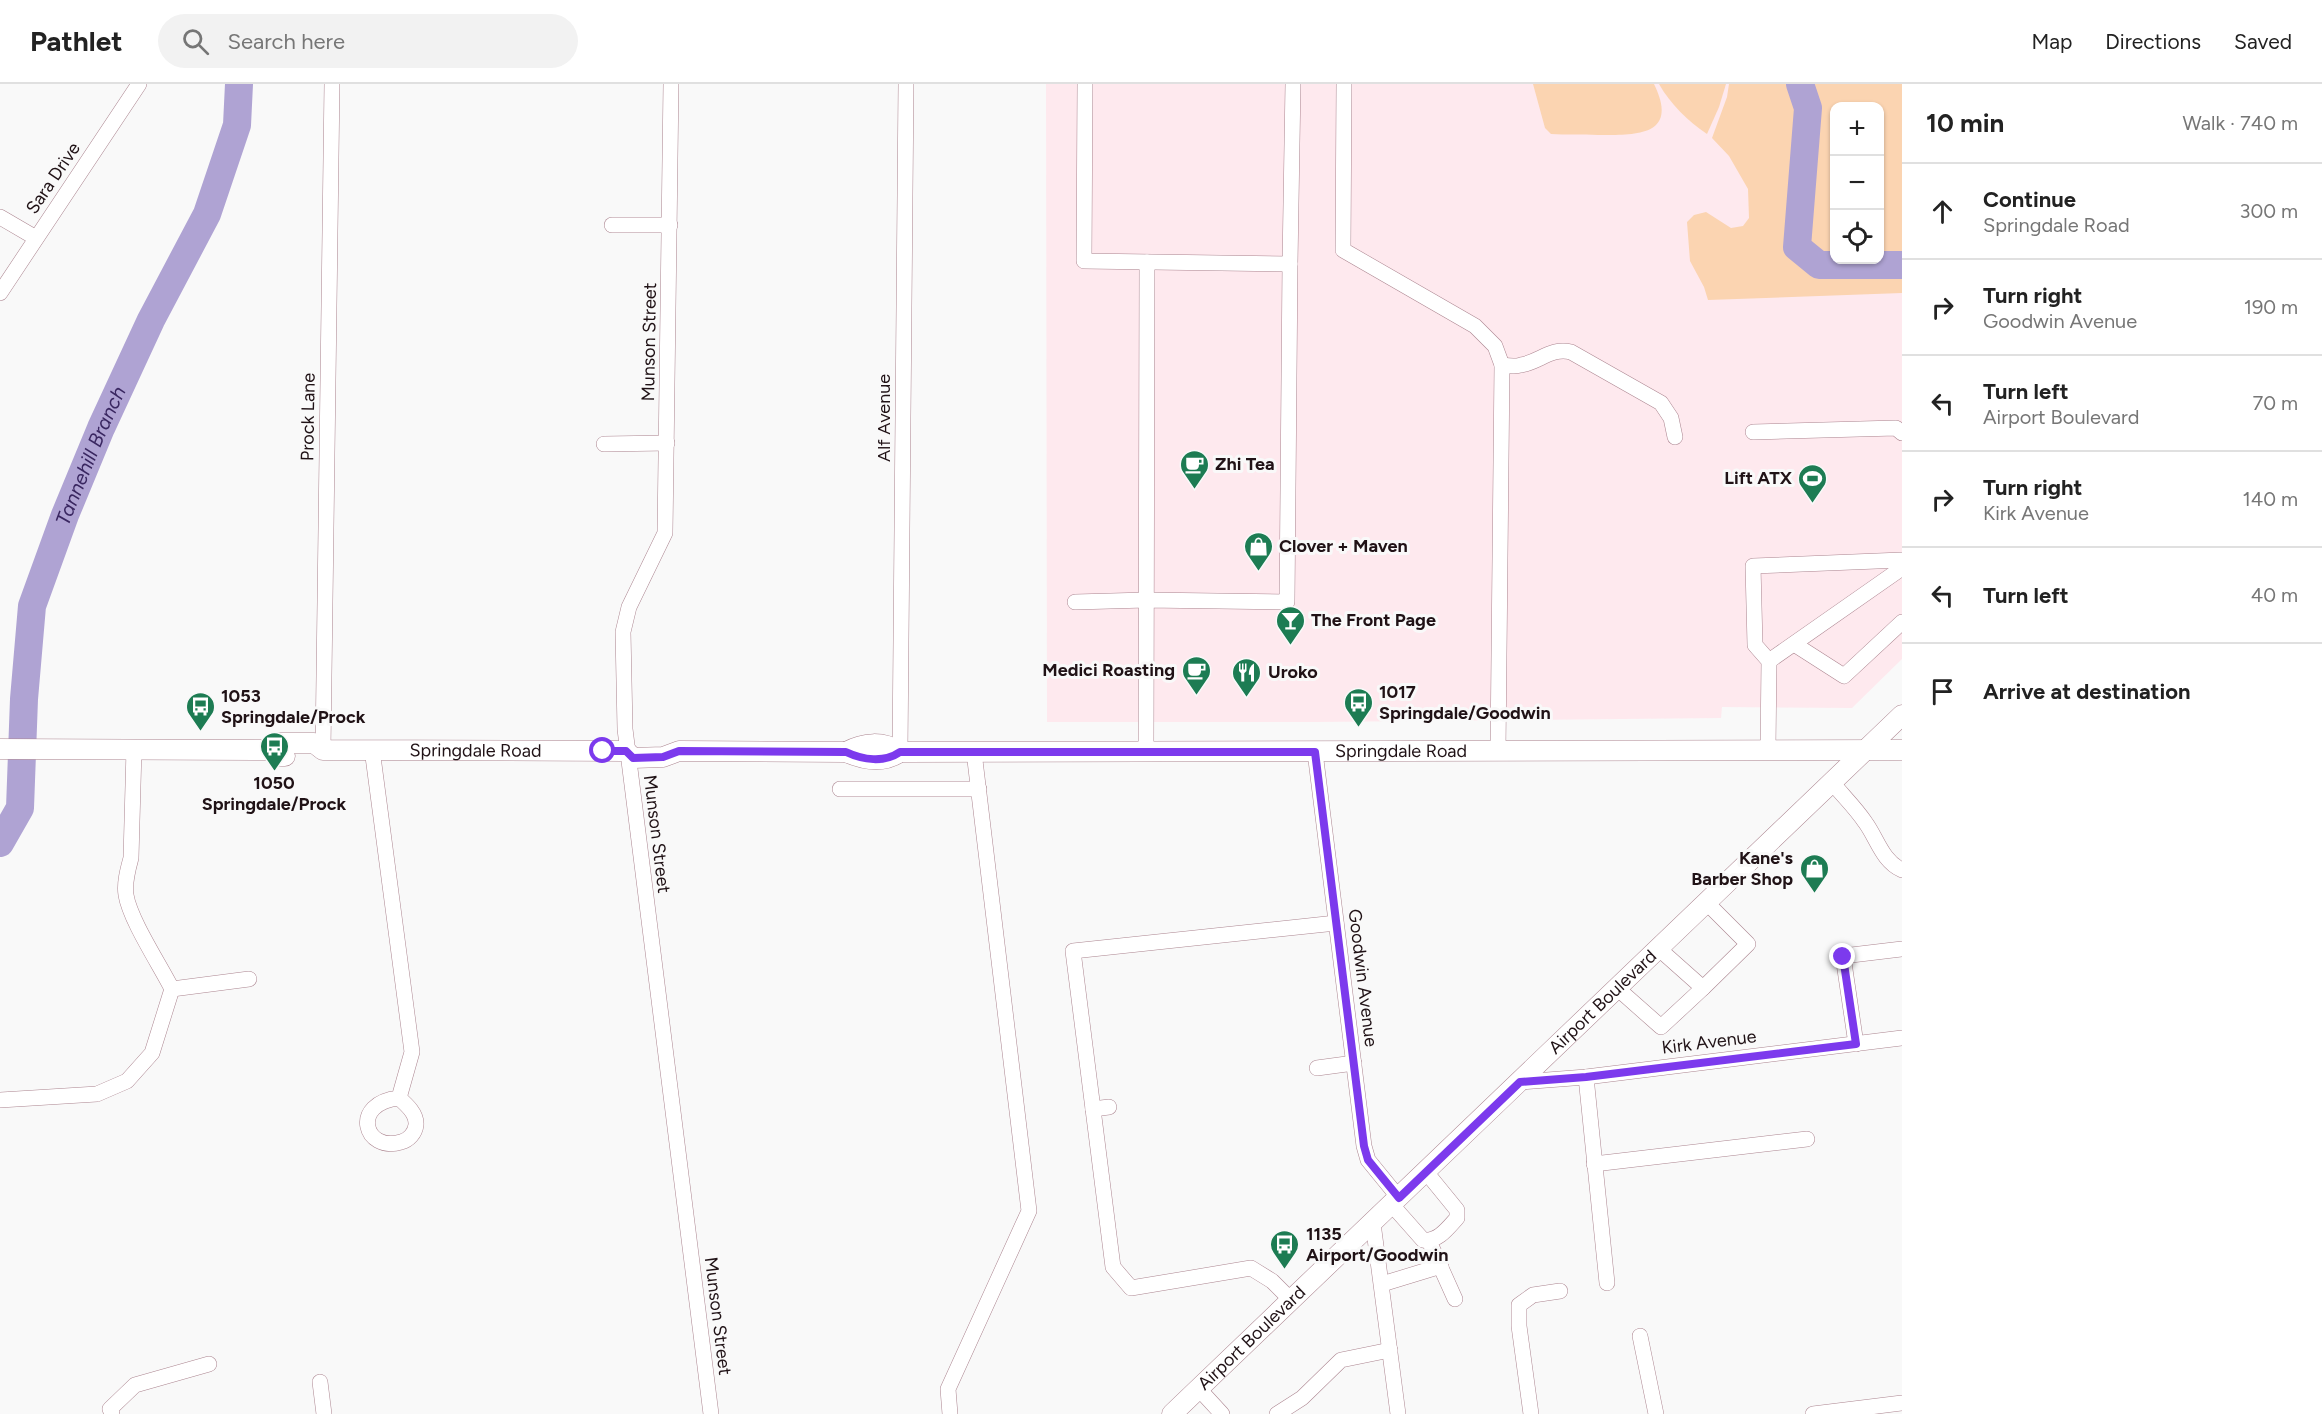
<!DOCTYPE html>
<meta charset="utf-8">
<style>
body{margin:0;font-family:Figtree,sans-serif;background:#f2f2f2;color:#222}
.controls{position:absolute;right:18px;top:18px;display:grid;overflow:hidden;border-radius:12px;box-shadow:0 2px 4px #0004}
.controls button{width:54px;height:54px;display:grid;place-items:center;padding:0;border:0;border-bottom:2px solid #e0e0e0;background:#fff;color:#222;font:30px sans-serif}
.stop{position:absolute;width:18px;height:18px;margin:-14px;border:4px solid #7c3aed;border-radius:50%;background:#fff}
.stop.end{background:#7c3aed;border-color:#fff;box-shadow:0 2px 6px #0008}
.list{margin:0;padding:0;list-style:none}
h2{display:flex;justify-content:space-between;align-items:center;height:78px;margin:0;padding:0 24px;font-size:26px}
h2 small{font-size:20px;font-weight:400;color:#767676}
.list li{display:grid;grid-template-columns:39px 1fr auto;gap:18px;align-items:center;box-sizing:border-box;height:96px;padding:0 24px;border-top:2px solid #e0e0e0}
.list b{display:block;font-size:22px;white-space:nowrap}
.list p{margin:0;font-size:20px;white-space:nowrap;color:#767676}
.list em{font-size:20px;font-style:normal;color:#767676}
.icon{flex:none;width:33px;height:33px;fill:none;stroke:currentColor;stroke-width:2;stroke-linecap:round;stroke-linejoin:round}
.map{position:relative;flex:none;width:1902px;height:1330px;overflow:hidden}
header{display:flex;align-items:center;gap:36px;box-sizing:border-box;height:84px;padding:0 30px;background:#fff;border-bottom:2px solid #e0e0e0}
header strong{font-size:28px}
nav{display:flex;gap:33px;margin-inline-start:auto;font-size:21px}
.search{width:420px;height:54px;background:#f2f2f2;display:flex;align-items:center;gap:15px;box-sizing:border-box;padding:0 21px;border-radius:33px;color:#767676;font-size:22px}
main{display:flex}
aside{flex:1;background:#fff}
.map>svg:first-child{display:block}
.built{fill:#fee9ee;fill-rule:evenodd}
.green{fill:#fbd4b1;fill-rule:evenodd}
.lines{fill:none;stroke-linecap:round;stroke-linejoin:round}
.river{stroke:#afa3d3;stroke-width:28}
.minor-casing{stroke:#ac8590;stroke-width:16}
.major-casing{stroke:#ac8590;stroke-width:21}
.minor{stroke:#fff;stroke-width:15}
.major{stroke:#fff;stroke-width:20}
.route{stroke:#7c3aed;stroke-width:8}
.labels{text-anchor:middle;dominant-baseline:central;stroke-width:6;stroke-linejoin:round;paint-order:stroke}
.street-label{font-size:18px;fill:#201216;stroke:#f9f9f9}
.poi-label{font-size:18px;font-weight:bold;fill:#201216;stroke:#f9f9f9;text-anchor:start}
.water-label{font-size:20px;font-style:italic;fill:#3a2761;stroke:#f9f9f9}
</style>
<header>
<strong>Pathlet</strong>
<div class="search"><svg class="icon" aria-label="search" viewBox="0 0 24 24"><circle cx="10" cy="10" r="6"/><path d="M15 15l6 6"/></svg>Search here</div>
<nav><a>Map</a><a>Directions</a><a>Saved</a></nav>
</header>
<main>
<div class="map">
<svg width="1902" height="1330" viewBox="0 0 1902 1330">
<rect width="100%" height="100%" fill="#f9f9f9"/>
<!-- built -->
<path class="built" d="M1046 0H1902V575L1852 624 1722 623 1721 634 1315 638H1047ZM1834 22H1880V176H1834Z"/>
<!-- green -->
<g class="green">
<path d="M1533 0H1654C1680 53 1635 51 1598 51 1582 50 1566 51 1551 50L1545 44Z"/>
<path d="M1659 0H1726L1719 23 1707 50C1688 37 1671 21 1659 0Z"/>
<path d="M1729 0H1902V209L1708 216 1704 203 1690 177 1687 138 1694 131 1706 128 1731 144 1743 142 1749 134 1748 105 1729 72 1712 54 1727 13ZM1834 22H1880V176H1834Z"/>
</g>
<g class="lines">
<!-- river -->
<g class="river">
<polyline points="1800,0 1808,24 1797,163 1819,181 1902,181"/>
<path id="s1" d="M0 759 20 724 24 615 32 522 65 431 101 344 151 236 207 130 237 41 239 0"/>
</g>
<defs>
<g id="minor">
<polyline points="671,0 665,449 629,523 623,548 625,645 711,1330"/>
<polyline points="1085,0 1084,177 1290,180 1293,0"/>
<polyline points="1344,0 1343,166 1475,242 1495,262 1502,281 1498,668"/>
<polyline points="0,133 36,154"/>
<polyline points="612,141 670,141"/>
<polyline points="0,209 139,0"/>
<path d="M1502 281C1509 282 1515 283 1521 281 1540 278 1551 263 1571 268L1661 319 1671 334 1675 353"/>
<polyline points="1753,348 1896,344 1902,349"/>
<polyline points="604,360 667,359"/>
<polyline points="1075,518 1146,516 1287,518 1290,180"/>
<polyline points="1794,560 1844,592 1902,538"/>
<polyline points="1769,577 1902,484"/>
<path d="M372 665 412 968 399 1014C350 1019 364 1069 401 1058 409 1056 415 1049 416 1041 417 1030 407 1021 399 1014"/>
<polyline points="1768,665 1769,577 1755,561 1753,482 1902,476"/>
<polyline points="323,666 332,0"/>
<polyline points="900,668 906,0"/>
<polyline points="1146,668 1147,178"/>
<polyline points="1315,668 1364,1062 1368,1076 1399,1114"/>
<path d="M1831 697C1842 711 1855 723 1865 738 1877 754 1882 777 1902 786"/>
<polyline points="840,705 979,705"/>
<polyline points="1617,904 1661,943 1703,904 1658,864"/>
<polyline points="1703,904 1748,860 1706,818"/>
<polyline points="172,905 249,895"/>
<polyline points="1856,960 1843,872 1902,865"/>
<polyline points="1317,984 1354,979"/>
<polyline points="1586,993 1607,1199"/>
<polyline points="1520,998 1586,993 1902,954"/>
<path d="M0 1016 97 1010 127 997 152 969 172 905C160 881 130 836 126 811 124 799 128 785 131 774L134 665"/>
<polyline points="1093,1025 1109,1023"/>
<polyline points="1594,1080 1807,1055"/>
<path d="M1392 1121 1423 1156C1438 1158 1448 1144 1457 1134V1126L1426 1088"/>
<polyline points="1373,1139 1398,1330"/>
<polyline points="1429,1157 1455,1215"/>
<polyline points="1382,1200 1441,1182"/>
<polyline points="1291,1216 1272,1197 1251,1184 1131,1204 1113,1183 1073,867 1336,839"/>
<polyline points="1640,1252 1656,1330"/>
<polyline points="320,1298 324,1330"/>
<polyline points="1199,1305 1222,1330"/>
<polyline points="112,1330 110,1325 135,1301 209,1280"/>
<polyline points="950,1330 948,1305 1029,1127 974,668"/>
<polyline points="1277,1330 1302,1314 1341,1276 1390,1266"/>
<polyline points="1531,1330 1519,1242 1519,1221 1533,1211 1560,1207"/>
<polyline points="1813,1330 1902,1319"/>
</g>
<g id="major">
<polyline points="0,665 276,666 281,672 285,672"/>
<path id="s2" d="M276 666 280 659H314L323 666 626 667 633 674 663 673 679 667 846 668C864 676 884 679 900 668L1902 666"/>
<path d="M846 668C864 658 883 657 900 668"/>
<path id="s3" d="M1172 1330 1902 631"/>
</g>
</defs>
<!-- minor casing -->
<use href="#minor" class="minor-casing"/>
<!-- major casing -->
<use href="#major" class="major-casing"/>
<!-- minor -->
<use href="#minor" class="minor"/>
<!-- major -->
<use href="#major" class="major"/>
</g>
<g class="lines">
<!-- route -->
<path class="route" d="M603 667H626L633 674 663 673 679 667 846 668C863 676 884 679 900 668H1315L1364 1062 1368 1076 1399 1114 1520 998 1586 993 1856 960 1843 873"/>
</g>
<!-- icons -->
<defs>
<symbol id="cafe-pin" viewBox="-11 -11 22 30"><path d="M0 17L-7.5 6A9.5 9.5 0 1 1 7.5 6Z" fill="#1d7c53" stroke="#f9f9f9"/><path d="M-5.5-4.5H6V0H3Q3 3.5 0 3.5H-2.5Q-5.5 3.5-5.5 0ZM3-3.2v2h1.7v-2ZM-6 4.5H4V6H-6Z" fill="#fff"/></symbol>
<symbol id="stadium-pin" viewBox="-11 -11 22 30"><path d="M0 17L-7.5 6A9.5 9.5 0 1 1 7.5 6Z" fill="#1d7c53" stroke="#f9f9f9"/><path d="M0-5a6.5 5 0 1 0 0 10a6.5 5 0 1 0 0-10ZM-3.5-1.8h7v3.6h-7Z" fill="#fff"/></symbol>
<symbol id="shop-pin" viewBox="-11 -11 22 30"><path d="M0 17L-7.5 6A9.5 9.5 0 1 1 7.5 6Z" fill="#1d7c53" stroke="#f9f9f9"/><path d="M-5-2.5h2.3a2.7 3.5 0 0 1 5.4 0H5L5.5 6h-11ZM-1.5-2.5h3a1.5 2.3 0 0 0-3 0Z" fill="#fff"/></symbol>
<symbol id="bar-pin" viewBox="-11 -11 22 30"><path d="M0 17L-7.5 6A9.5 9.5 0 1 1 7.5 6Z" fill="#1d7c53" stroke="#f9f9f9"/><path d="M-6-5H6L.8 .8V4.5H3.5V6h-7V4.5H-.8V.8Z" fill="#fff"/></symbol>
<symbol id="restaurant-pin" viewBox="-11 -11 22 30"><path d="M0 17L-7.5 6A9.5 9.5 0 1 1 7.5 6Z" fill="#1d7c53" stroke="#f9f9f9"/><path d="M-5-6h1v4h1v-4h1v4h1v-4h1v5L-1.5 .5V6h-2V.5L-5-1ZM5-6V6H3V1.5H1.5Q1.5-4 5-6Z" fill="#fff"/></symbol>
<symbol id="bus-pin" viewBox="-11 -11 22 30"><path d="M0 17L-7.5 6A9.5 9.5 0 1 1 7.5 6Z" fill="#1d7c53" stroke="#f9f9f9"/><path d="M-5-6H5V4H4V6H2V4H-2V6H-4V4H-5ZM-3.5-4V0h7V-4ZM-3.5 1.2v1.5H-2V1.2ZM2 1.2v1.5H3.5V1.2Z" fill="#fff"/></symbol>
</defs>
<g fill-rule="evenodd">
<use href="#cafe-pin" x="1178" y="364" width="33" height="45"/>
<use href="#stadium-pin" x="1796" y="378" width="33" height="45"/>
<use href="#shop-pin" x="1242" y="446" width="33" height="45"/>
<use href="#bar-pin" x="1274" y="520" width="33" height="45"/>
<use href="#cafe-pin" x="1180" y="570" width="33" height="45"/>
<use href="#restaurant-pin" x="1230" y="572" width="33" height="45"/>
<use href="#bus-pin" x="1342" y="602" width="33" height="45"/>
<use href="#bus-pin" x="184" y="606" width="33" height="45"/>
<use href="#bus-pin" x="258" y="646" width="33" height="45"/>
<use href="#shop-pin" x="1798" y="768" width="33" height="45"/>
<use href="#bus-pin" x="1268" y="1144" width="33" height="45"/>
</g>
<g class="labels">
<!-- street labels -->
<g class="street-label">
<text transform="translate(53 94) rotate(-56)">Sara Drive</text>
<text transform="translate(649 258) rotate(-89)">Munson Street</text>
<text transform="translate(308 333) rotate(-89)">Prock Lane</text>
<text transform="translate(884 334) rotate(-90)">Alf Avenue</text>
<text stroke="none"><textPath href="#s2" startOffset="206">Springdale Road</textPath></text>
<text stroke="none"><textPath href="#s2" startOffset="1138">Springdale Road</textPath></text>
<text transform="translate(657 750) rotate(83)">Munson Street</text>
<text transform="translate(1363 894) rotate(83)">Goodwin Avenue</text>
<text stroke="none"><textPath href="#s3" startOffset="596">Airport Boulevard</textPath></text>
<text transform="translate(1709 958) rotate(-7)">Kirk Avenue</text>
<text transform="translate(718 1232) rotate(83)">Munson Street</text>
<text stroke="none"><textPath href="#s3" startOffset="110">Airport Boulevard</textPath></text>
</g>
<!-- poi labels -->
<g class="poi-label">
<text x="1215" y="380">Zhi Tea</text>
<text x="1792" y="394" text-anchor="end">Lift ATX</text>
<text x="1279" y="462">Clover + Maven</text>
<text x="1311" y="536">The Front Page</text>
<text x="1175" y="586" text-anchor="end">Medici Roasting</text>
<text x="1268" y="588">Uroko</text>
<text x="1379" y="608">1017<tspan x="1379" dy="21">Springdale/Goodwin</tspan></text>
<text x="221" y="612">1053<tspan x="221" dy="21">Springdale/Prock</tspan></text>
<text x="274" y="699" text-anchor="middle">1050<tspan x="274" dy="21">Springdale/Prock</tspan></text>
<text x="1793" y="774" text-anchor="end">Kane's<tspan x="1793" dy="21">Barber Shop</tspan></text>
<text x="1306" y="1150">1135<tspan x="1306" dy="21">Airport/Goodwin</tspan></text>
</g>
<!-- water labels -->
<g class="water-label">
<text stroke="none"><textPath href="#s1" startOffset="404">Tannehill Branch</textPath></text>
</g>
</g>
</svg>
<div class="controls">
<button>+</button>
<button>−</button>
<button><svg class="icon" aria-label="locate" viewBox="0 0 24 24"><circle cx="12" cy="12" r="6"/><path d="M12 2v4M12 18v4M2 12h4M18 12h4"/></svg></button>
</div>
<div class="stop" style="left:603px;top:667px"></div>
<div class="stop end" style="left:1843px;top:873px"></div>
</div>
<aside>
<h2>10 min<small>Walk · 740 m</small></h2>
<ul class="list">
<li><svg class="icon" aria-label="ahead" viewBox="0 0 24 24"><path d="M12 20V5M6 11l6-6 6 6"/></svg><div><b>Continue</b><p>Springdale Road</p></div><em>300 m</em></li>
<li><svg class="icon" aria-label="right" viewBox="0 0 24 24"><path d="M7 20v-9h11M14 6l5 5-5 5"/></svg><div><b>Turn right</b><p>Goodwin Avenue</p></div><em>190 m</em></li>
<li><svg class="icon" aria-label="left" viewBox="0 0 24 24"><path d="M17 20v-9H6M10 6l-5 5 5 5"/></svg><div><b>Turn left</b><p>Airport Boulevard</p></div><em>70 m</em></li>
<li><svg class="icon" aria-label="right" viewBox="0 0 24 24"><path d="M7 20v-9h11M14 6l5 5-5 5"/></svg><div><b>Turn right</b><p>Kirk Avenue</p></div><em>140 m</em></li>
<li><svg class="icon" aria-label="left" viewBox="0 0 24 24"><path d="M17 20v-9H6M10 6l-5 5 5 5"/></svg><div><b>Turn left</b></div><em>40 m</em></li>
<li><svg class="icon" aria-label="arrive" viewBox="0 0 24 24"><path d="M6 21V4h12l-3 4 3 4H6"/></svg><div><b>Arrive at destination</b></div></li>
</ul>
</aside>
</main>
